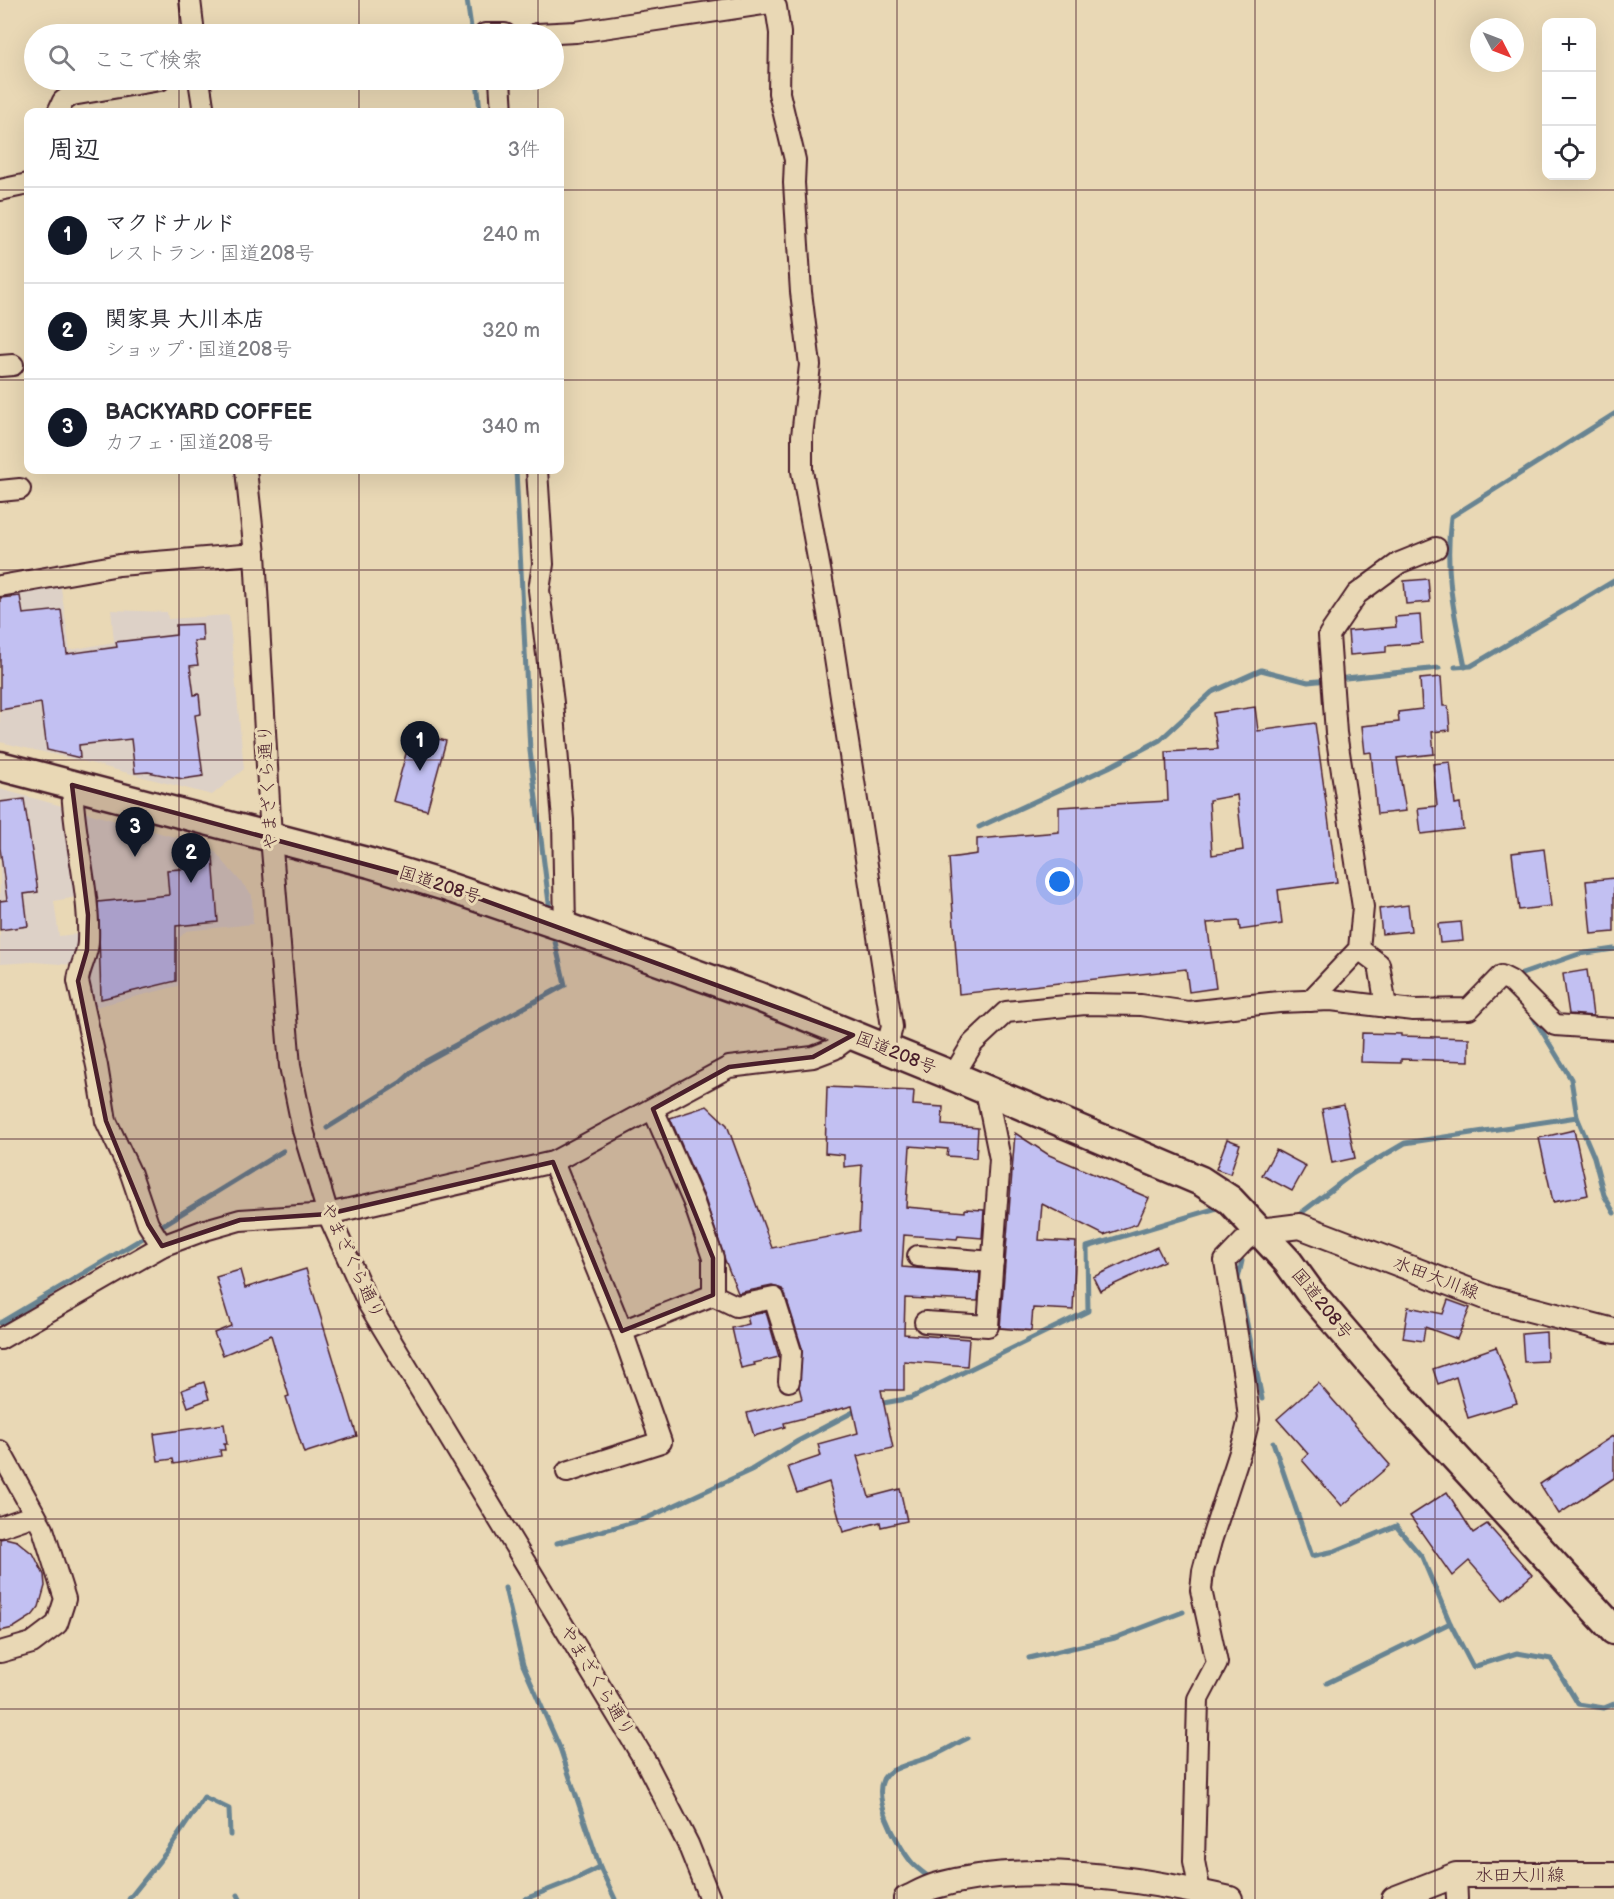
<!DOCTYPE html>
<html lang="ja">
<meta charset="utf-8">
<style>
body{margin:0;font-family:"Balsamiq Sans","Klee One",sans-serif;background:#f7f7f7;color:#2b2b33}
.controls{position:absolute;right:18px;top:18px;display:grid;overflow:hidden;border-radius:12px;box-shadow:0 6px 24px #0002}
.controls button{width:54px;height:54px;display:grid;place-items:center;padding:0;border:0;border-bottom:2px solid #e1e1e2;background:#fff;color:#2b2b33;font:30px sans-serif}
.compass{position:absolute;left:1470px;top:18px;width:54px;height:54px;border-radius:50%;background:#fff;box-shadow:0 6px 24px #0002;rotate:132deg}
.you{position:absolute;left:1060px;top:882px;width:21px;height:21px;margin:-15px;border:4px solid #fff;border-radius:50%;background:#1a73e8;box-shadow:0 0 0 9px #1a73e833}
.badge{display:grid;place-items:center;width:39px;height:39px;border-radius:50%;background:#111827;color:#fff;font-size:20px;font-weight:700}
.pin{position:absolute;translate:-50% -50px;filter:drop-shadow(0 2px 3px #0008)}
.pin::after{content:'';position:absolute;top:32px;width:21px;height:18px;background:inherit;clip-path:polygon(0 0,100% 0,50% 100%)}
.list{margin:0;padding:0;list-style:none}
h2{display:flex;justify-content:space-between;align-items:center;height:78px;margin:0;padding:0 24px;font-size:26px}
h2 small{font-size:20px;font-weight:400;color:#7c7c81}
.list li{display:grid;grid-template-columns:39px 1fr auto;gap:18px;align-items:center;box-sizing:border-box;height:96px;padding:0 24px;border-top:2px solid #e1e1e2}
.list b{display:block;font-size:22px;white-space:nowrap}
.list p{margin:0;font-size:20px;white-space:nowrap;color:#7c7c81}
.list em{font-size:20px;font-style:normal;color:#7c7c81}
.icon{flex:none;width:33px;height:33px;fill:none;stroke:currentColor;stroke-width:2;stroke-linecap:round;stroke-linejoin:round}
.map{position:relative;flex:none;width:1614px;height:1899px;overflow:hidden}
.search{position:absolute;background:#fff;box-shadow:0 6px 24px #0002;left:24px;top:24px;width:540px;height:66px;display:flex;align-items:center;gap:15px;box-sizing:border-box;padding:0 21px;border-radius:33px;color:#7c7c81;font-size:22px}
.panel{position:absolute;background:#fff;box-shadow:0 6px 24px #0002;left:24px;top:108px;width:540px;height:366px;border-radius:12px}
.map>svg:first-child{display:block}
.built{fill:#ddd1c7}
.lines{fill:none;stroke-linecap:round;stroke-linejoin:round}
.stream{stroke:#678492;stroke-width:5}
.building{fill:#c2c0f2;stroke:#4a1f2b;stroke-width:1.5;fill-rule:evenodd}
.minor-casing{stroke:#4a1f2b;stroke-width:24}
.major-casing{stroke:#4a1f2b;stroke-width:28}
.highway-casing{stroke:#4a1f2b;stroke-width:33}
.minor{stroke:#e9d8b5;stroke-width:20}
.major{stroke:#e9d8b5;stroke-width:24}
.highway{stroke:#e9d8b5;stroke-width:28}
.marked{fill:#4a1f2b;fill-opacity:0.2;stroke:#4a1f2b;stroke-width:4.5;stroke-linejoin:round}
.grid{fill:none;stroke:#4a1f2b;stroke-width:1.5;stroke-opacity:0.55}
.labels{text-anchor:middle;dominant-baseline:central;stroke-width:6;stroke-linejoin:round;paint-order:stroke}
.street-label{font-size:18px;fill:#4a1f2b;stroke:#e9d8b5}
</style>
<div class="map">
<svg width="1614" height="1899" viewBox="0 0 1614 1899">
<rect width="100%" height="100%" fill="#e9d8b5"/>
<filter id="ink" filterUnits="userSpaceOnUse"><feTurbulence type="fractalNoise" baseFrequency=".0167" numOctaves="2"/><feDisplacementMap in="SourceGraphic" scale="12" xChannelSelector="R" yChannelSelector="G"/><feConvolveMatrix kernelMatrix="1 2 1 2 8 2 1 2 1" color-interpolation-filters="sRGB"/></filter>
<g filter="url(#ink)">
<!-- built -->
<g class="built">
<polygon points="60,581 70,650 114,642 111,610 167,612 168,619 229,615 244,769 212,795 86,762 0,742 0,592"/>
<polygon points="0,789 211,847 252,895 253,924 186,931 179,938 178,986 87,1009 88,895 54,901 59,936 85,933 74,965 33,962 0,964"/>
</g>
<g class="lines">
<!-- stream -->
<g class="stream">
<polyline points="467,0 472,34"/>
<polyline points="477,80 480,112"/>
<polyline points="516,470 530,751 550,911"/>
<polyline points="1455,667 1471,666 1614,581"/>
<path d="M1465 667C1454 613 1444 572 1451 517L1614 414"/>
<polyline points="1337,679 1439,668"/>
<polyline points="979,827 1109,767 1160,740 1212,692 1261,670 1308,682 1328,680"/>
<polyline points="1517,979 1519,975 1579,954 1614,949"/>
<polyline points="1532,1015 1571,1079 1577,1117 1594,1157 1604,1195 1614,1213"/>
<polyline points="327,1128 401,1082 421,1064 565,985 553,933"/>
<polyline points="1301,1213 1352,1174 1405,1143 1577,1117"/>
<polyline points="158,1228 283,1151"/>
<polyline points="1242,1261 1238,1279 1262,1399"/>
<polyline points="0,1323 148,1235"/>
<polyline points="878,1404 911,1398 1088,1311 1087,1247 1217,1208"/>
<polyline points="1273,1442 1312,1556 1335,1551 1396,1526 1422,1557 1450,1623 1473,1667 1517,1653 1551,1659 1578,1704 1604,1708 1614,1704"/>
<polyline points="557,1543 645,1519 751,1470 798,1441 857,1410"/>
<polyline points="505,1588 523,1665 560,1748 600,1867 615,1899"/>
<polyline points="1029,1658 1115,1638 1183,1612"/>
<polyline points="1327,1683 1450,1623"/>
<path d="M931 1879C925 1874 918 1869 913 1864 899 1848 864 1788 890 1772 902 1765 917 1762 930 1757 943 1752 955 1744 968 1738"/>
<polyline points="238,1895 240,1899"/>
<polyline points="129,1899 169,1849 204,1797 229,1809 230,1835"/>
<polyline points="525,1899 573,1880 600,1867"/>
</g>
</g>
<!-- building -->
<g class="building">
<polygon points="1428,579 1430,602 1406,604 1404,581"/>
<polygon points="20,596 23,614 61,610 67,654 117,647 116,642 176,635 176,625 202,624 203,641 194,641 198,665 190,666 194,695 199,694 201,714 195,715 203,776 183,779 148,772 135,773 131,739 79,745 80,758 47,750 41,703 0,710 0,598"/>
<polygon points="1420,615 1422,643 1386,646 1386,652 1350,655 1348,631 1396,627 1395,617"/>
<polygon points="1441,677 1443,706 1448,706 1450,730 1432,732 1434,754 1397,758 1406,811 1377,814 1371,752 1365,753 1362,726 1399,722 1398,712 1422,709 1420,679"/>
<path d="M1255 707 1258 731 1315 723 1337 882 1278 890 1282 924 1240 930 1239 921 1207 923 1216 988 1189 992 1186 969 959 994 949 858 977 854V839L1059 832V807L1168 801 1166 752 1218 749 1213 713ZM1237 795 1243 850 1212 855 1209 800Z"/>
<polygon points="412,732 446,741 427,810 393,801"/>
<polygon points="1450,762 1455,804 1460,803 1463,829 1421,834 1418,808 1437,806 1433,764"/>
<polygon points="24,799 38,892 24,894 28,926 0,930 0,901 7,900 0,848 0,802"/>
<polygon points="1544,849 1551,906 1519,910 1512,853"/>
<polygon points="213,857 218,922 176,926 176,981 101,999 98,902 169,895 167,870 194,868 193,859"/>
<polygon points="1614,878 1614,932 1591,934 1586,881"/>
<polygon points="1408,905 1411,931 1382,934 1379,909"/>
<polygon points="1461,922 1463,941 1440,943 1438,924"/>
<polygon points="1587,970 1593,1016 1569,1014 1563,974"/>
<polygon points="1362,1033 1401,1034 1401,1036 1469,1038 1469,1061 1401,1059 1401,1063 1361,1062"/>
<polygon points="827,1087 914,1091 913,1105 943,1107 942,1125 978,1128 976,1158 947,1156 948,1149 910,1146 906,1207 965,1212 965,1209 984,1210 982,1238 958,1236 957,1239 904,1235 902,1267 980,1273 978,1301 905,1298 904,1334 969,1339 967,1366 904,1361 904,1390 881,1390 893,1448 857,1456 869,1497 900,1489 907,1521 881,1527 880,1522 843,1532 829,1482 797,1493 788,1467 821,1456 818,1444 858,1433 852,1406 784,1423 785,1427 754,1436 747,1413 802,1399 799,1387 802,1348 785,1294 782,1289 772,1286 738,1293 725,1260 705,1199 670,1118 707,1106 727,1125 772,1248 859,1231 862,1165 844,1167 844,1155 825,1153"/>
<polygon points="1344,1105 1355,1158 1332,1163 1322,1109"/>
<polygon points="1574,1130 1588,1195 1553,1202 1539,1138"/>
<polygon points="1015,1133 1049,1155 1149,1198 1137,1224 1104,1235 1042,1204 1039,1240 1076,1242 1073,1310 1033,1308 1031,1331 1000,1328"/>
<polygon points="1227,1139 1240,1144 1230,1174 1216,1169"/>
<polygon points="1276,1150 1306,1166 1292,1191 1262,1175"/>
<polygon points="1157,1247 1164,1261 1100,1291 1093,1277"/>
<polygon points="306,1269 357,1436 304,1453 286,1397 289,1396 271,1335 223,1355 214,1333 231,1326 216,1277 240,1270 245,1288"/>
<polygon points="1448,1300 1470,1308 1457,1339 1425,1327 1423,1341 1403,1338 1408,1307 1443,1314"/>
<polygon points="766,1312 779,1357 754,1363 755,1365 741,1368 732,1328 749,1324 747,1316"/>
<polygon points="1546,1332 1547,1361 1524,1362 1522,1334"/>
<polygon points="1496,1347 1517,1403 1468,1418 1456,1377 1438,1384 1433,1369"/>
<polygon points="204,1382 209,1399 188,1407 182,1390"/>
<polygon points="1318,1383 1390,1465 1342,1506 1302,1460 1308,1454 1277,1419"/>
<polygon points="224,1424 227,1444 224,1444 225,1450 220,1450 221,1456 174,1464 173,1459 158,1461 154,1434"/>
<polygon points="1614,1435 1614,1478 1559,1514 1540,1484"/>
<polygon points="1447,1492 1473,1533 1487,1524 1532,1575 1503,1600 1469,1561 1452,1576 1410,1516"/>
<polygon points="5,1538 17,1541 34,1555 44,1575 45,1586 39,1607 32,1616 13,1628 0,1631 0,1539"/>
</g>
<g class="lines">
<defs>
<g id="minor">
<polyline points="190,0 194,34"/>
<polyline points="485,34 505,34"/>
<polyline points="537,34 576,32 770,3 776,7 780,33 779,93 795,160 794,183 801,292 810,365 802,436 802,471 828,613 892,1027 886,1049"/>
<polyline points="199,80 204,112"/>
<polyline points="500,80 502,112"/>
<polyline points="58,112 63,101 72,95 160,80"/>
<polyline points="0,190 28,184"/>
<polyline points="0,366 13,365"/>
<polyline points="246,470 255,554 271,837 290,1066 303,1130 328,1214 368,1303 647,1764 688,1844 710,1899"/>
<polyline points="537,470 543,564 539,590 553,703 563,820 565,927"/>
<polyline points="0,491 20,489"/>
<polyline points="0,586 119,565 255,554"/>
<path d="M72 785C73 837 90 889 88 941 88 955 79 967 78 981L97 1066 106 1121 131 1174 148 1224 162 1246"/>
<polyline points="1359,949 1379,964 1386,1007"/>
<polyline points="1310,1001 1359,949 1363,907 1336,733 1329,635 1357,594 1399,563 1436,548"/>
<polyline points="953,1076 973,1043 1006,1012 1085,1004 1141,1005 1188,1012 1279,1002 1331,1000 1413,1010 1469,1009 1501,976 1511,981 1555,1025 1614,1029"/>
<polyline points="653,1109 694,1203 713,1258 713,1295"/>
<polyline points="553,1162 622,1331 661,1442 567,1472"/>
<polyline points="918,1256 993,1262"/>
<polyline points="925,1322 988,1326 1000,1159 986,1090"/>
<polyline points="622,1331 713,1295 736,1306 774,1298 791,1352 789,1381"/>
<polyline points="0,1339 162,1246 205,1230 240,1220 328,1214 553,1162 729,1067 813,1057 834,1049 853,1035"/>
<polyline points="0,1451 43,1529 65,1599 57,1624 32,1643 0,1652"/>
<polyline points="0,1527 35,1515"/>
<polyline points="1456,1875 1457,1899"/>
<polyline points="1200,1892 1194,1861 1198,1699 1217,1663 1201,1590 1203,1571 1211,1541 1243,1443 1249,1419 1245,1383 1225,1261 1244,1241 1259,1231"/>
</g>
<g id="major">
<polyline points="1259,1231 1300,1226 1491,1299 1614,1331"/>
<path d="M906 1899C915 1895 925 1889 935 1886 1026 1860 1140 1878 1230 1899"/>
<polyline points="1394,1899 1456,1875 1614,1875"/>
</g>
<polyline id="highway" points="0,766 370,863 442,885 565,927 759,997 953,1076 1201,1181 1230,1200 1288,1262 1309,1291 1401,1398 1614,1630"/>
</defs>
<!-- minor casing -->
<use href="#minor" class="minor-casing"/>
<!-- major casing -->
<use href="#major" class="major-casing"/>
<!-- highway casing -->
<use href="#highway" class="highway-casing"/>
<!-- minor -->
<use href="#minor" class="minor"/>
<!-- major -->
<use href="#major" class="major"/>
<!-- highway -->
<use href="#highway" class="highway"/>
</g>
</g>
<!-- marked area -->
<path class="marked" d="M72 785 442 885 853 1035 813 1057 729 1067 653 1109 713 1258V1295L622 1331 553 1162 328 1214 240 1220 162 1246 148 1224 106 1121 78 981 87 950 88 915Z"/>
<!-- grid -->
<path class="grid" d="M179 0V34M359 0V34M538 0V34M717 0V1899M897 0V1899M1076 0V1899M1255 0V1899M1435 0V1899M179 80V112M359 80V112M538 80V112M0 190H28M560 190H1614M0 380H28M560 380H1614M179 470V1899M359 470V1899M538 470V1899M0 570H1614M0 760H1614M0 950H1614M0 1139H1614M0 1329H1614M0 1519H1614M0 1709H1614"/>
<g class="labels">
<!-- street labels -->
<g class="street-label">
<text transform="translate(268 787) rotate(-93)">やまざくら通り</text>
<text transform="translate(440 885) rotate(18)">国道208号</text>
<text transform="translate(896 1053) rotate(22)">国道208号</text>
<text transform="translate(352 1261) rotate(65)">やまざくら通り</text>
<text transform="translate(1436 1278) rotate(21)">水田大川線</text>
<text transform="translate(1322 1304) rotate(51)">国道208号</text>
<text transform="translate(597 1681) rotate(59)">やまざくら通り</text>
<text x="1520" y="1875">水田大川線</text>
</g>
</g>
</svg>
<div class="controls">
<button>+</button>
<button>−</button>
<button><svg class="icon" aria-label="locate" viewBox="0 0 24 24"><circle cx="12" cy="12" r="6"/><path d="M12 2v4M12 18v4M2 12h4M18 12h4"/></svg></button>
</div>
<svg class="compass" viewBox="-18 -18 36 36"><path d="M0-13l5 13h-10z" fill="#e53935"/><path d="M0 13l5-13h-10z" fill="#7c7c81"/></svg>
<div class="you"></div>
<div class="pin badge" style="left:420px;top:771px">1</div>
<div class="pin badge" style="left:191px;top:883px">2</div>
<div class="pin badge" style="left:135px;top:857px">3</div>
<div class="search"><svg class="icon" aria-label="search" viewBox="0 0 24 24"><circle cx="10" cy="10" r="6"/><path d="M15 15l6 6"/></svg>ここで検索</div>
<section class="panel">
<h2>周辺<small>3件</small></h2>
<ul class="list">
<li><span class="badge">1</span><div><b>マクドナルド</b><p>レストラン · 国道208号</p></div><em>240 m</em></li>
<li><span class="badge">2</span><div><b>関家具 大川本店</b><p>ショップ · 国道208号</p></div><em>320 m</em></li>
<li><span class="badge">3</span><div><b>BACKYARD COFFEE</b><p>カフェ · 国道208号</p></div><em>340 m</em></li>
</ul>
</section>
</div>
